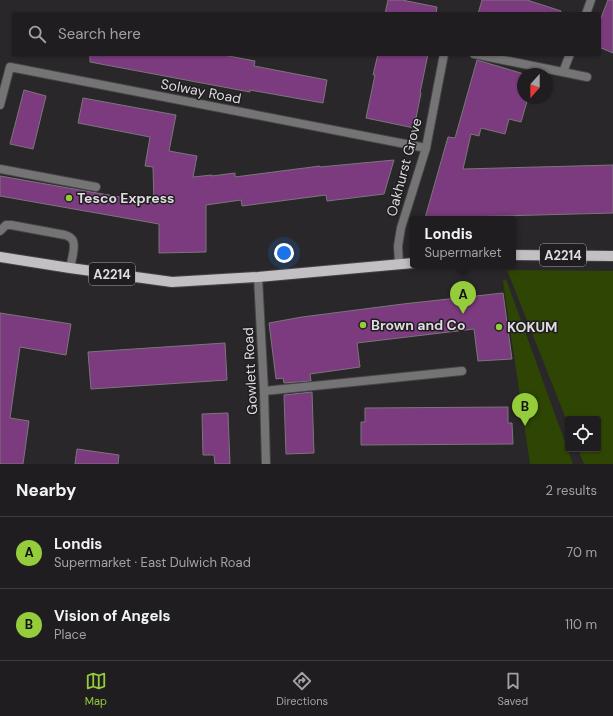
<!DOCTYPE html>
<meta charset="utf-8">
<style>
body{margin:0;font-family:"DM Sans",sans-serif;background:#282629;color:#f1f3f6}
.controls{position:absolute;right:12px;bottom:12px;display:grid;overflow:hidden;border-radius:4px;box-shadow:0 1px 3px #0004}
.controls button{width:36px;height:36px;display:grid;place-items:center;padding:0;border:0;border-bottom:1px solid #3d3b3e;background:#201d20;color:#f1f3f6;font:20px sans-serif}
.compass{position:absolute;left:517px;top:68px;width:36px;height:36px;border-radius:50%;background:#201d20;box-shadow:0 1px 3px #0004;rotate:201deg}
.you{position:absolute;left:284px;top:253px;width:14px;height:14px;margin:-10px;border:3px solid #fff;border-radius:50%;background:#1a73e8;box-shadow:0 0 0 6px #1a73e833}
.badge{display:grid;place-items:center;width:26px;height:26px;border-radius:50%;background:#94cc3c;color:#111;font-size:13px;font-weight:700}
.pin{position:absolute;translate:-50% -33px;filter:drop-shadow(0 1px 2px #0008)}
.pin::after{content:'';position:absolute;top:21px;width:14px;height:12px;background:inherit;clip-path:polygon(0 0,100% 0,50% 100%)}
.popup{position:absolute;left:410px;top:216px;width:106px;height:52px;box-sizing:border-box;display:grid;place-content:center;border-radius:4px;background:#201d20;filter:drop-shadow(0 1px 3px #0005);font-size:13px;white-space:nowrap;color:#a2a2a5}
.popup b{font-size:15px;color:#f1f3f6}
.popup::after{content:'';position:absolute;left:50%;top:100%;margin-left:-8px;border:8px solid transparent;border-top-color:#201d20}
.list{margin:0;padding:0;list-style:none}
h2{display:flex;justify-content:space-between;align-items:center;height:52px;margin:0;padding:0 16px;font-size:17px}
h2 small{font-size:13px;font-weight:400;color:#a2a2a5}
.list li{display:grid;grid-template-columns:26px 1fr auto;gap:12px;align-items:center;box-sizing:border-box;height:72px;padding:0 16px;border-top:1px solid #3d3b3e}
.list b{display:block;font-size:15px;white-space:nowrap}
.list p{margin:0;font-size:13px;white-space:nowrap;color:#a2a2a5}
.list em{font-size:13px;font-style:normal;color:#a2a2a5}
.icon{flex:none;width:22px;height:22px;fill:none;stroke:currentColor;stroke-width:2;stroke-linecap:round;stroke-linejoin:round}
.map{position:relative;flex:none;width:613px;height:464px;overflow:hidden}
.search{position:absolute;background:#201d20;box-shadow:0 1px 3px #0004;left:12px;right:12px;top:12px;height:44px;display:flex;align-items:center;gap:10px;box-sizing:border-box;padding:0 14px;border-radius:4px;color:#a2a2a5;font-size:15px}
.sheet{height:196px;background:#201d20}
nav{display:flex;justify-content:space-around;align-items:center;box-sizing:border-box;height:56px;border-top:1px solid #3d3b3e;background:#201d20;font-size:11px;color:#a2a2a5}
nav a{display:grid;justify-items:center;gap:2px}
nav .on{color:#94cc3c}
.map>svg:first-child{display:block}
.green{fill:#2e4503}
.building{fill:#7b3b7e;stroke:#7a777a}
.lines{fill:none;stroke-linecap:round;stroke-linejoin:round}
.service-casing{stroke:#474447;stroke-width:10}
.minor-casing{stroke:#474447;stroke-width:10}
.primary-casing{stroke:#474447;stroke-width:12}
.service{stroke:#757475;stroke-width:8}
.minor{stroke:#757475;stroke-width:8}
.primary{stroke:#c3c0c3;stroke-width:10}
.poi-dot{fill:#94cc3c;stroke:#201d20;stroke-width:1.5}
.labels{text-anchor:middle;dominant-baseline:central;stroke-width:3;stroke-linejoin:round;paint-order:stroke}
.shield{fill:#201d20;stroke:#a5a3a5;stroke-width:1}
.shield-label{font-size:13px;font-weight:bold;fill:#dedcde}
.street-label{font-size:14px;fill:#dedcde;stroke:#201d20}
.poi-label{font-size:14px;font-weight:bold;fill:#dedcde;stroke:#201d20;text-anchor:start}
</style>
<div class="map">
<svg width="613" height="464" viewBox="0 0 613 464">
<rect width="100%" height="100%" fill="#2a272a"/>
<!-- green -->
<g class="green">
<polygon points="507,270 613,271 613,464 584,464 578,449 598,449 598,419 568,419 568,424"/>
<polygon points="506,279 573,464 530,464 503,281"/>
</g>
<!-- building -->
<g class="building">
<polygon points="388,0 402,0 437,7 436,14 385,14"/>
<polygon points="482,0 527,0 561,11 560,14 478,14"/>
<polygon points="608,0 613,0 613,53 599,47 599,23"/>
<polygon points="90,54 218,54 255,61 254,66 327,80 323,103 250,90 250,92 90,62"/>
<polygon points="378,54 428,54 420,93 421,93 414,128 366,118 375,75 373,75"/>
<polygon points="477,60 524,74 523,74 523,98 528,98 521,122 509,119 505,134 481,128 479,136 471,134 463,169 613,165 613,213 425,218 448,137 455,138"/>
<polygon points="24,90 46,96 33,149 10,144"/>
<polygon points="83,98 176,115 169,151 197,156 193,177 212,175 212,176 235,173 235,177 320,166 320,167 394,160 384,194 327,201 326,195 242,206 241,200 206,205 206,252 159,253 159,224 0,196 0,176 154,203 153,167 145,166 150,137 78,123"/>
<polygon points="503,293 512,359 478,361 474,329 357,343 360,367 310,374 311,381 284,383 283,378 276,379 269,323 302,317 403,304"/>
<polygon points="0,313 71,324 66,355 20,347 10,418 29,421 23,464 0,464"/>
<polygon points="225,343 227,380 91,389 88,352"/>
<polygon points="312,392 314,453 286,454 284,395"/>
<polygon points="508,407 508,423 512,423 513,444 361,445 361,422 365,422 365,408"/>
<polygon points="228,413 230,464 215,464 214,455 203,455 202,414"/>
<polygon points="77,449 119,455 118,464 75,464"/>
</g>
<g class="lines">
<defs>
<g id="service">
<polyline points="586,14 591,0"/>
<polyline points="474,54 587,77"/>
<polyline points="563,72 570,54"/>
<polyline points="0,169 96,187"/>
<path d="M0 231 6 225H11L65 235C68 236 72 238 73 241 76 247 71 262 70 268"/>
<polyline points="264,391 462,371"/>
</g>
<g id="minor">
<polyline points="0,105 10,67 426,148"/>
<polyline points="399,264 398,246 401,228 426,148 444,54"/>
<polyline points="258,277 264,391 266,464"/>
</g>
<g id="primary">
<polyline points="513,255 613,256"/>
<polyline points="0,257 70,268 172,282 258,277 413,263"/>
</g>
</defs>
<!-- service casing -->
<use href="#service" class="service-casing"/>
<!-- minor casing -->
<use href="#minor" class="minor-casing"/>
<!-- primary casing -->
<use href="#primary" class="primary-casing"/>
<!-- service -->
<use href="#service" class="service"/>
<!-- minor -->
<use href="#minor" class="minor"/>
<!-- primary -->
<use href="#primary" class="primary"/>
</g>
<!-- markers -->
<g class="poi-dot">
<circle cx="69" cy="198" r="4"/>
<circle cx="363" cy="325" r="4"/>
<circle cx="499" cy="327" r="4"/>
</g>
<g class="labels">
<!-- shield labels -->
<g class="shield">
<rect x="540" y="244" width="46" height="22" rx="3"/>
<rect x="89" y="263" width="46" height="22" rx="3"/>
</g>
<g class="shield-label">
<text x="563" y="255">A2214</text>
<text x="112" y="274">A2214</text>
</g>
<!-- street labels -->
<g class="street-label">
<text transform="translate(201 91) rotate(11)">Solway Road</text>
<text transform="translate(404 167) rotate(-75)">Oakhurst Grove</text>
<text transform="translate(250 371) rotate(-93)">Gowlett Road</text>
</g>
<!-- poi labels -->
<g class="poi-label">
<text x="77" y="198">Tesco Express</text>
<text x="371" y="325">Brown and Co</text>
<text x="507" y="327">KOKUM</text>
</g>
</g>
</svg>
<div class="controls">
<button><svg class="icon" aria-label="locate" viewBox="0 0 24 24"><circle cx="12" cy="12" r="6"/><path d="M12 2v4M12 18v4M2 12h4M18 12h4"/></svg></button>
</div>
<svg class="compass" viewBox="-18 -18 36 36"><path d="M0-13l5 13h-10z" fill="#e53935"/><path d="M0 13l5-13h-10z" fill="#a2a2a5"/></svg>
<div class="you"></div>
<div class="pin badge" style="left:463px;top:314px">A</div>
<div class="popup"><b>Londis</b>Supermarket</div>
<div class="pin badge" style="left:525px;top:426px">B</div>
<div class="search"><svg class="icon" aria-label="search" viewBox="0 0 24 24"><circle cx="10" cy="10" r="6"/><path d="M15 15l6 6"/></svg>Search here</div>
</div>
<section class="sheet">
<h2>Nearby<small>2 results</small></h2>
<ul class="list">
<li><span class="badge">A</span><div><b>Londis</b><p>Supermarket · East Dulwich Road</p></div><em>70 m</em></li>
<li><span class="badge">B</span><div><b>Vision of Angels</b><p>Place</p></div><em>110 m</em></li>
</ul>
</section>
<nav>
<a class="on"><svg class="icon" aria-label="map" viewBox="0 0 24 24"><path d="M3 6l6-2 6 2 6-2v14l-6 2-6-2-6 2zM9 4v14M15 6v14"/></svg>Map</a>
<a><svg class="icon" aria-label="directions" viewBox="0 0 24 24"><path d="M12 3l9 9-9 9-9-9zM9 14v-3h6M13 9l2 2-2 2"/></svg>Directions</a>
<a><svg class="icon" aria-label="saved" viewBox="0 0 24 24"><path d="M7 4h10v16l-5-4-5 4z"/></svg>Saved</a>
</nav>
